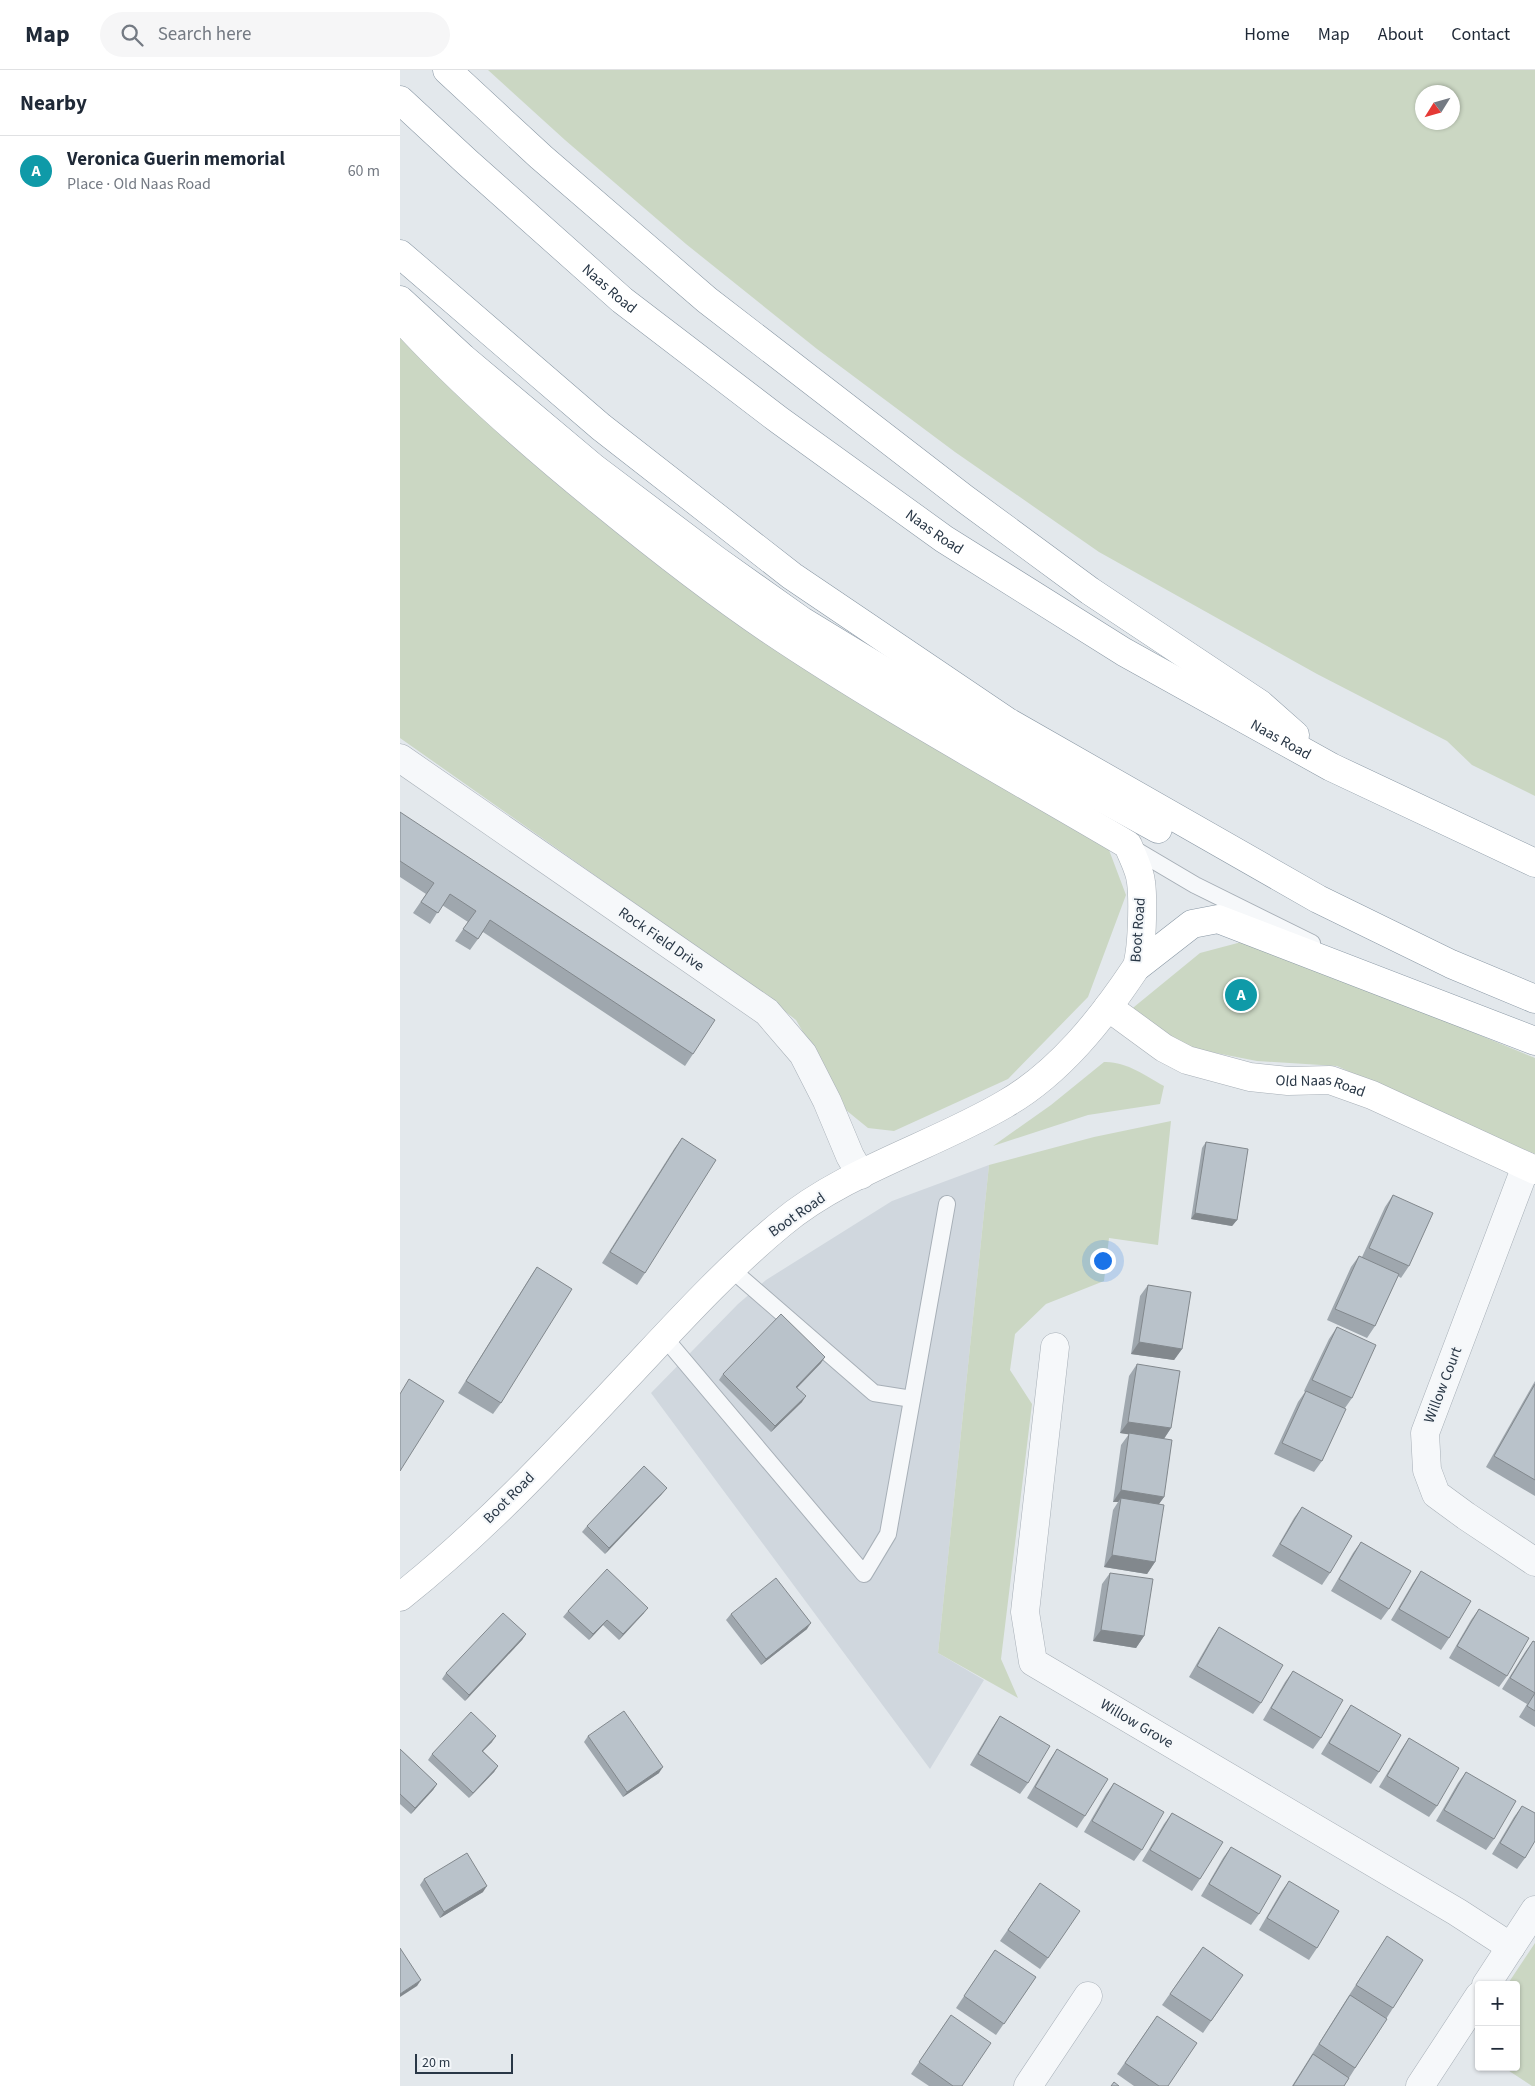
<!DOCTYPE html>
<meta charset="utf-8">
<style>
body{margin:0;font-family:"Source Sans 3",sans-serif;background:#f6f6f7;color:#1f2937}
.controls{position:absolute;right:15px;bottom:15px;display:grid;overflow:hidden;border-radius:5px;box-shadow:0 1px 4px #0004}
.controls button{width:45px;height:45px;display:grid;place-items:center;padding:0;border:0;border-bottom:1px solid #e0e1e3;background:#fff;color:#1f2937;font:25px sans-serif}
.compass{position:absolute;left:1015px;top:15px;width:45px;height:45px;border-radius:50%;background:#fff;box-shadow:0 1px 4px #0004;rotate:233deg}
.scale{position:absolute;left:15px;bottom:12px;width:98px;box-sizing:border-box;padding-left:5px;border:2px solid #293746;border-top:0;font-size:14px;line-height:18px;white-space:nowrap;color:#293746;-webkit-text-stroke:4px #f3f6f9;paint-order:stroke}
.you{position:absolute;left:702px;top:1190px;width:18px;height:18px;margin:-12px;border:4px solid #fff;border-radius:50%;background:#1a73e8;box-shadow:0 0 0 8px #1a73e833}
.badge{display:grid;place-items:center;width:32px;height:32px;border-radius:50%;background:#b45309;color:#fff;font-size:16px;font-weight:700}
.pin{position:absolute;translate:-50% -50%;border:2px solid #fff;box-shadow:0 1px 5px #0006}
.list{margin:0;padding:0;list-style:none}
h2{display:flex;justify-content:space-between;align-items:center;height:65px;margin:0;padding:0 20px;font-size:21px}
h2 small{font-size:16px;font-weight:400;color:#747a83}
.list li{display:grid;grid-template-columns:32px 1fr auto;gap:15px;align-items:center;box-sizing:border-box;height:70px;padding:0 20px;border-top:1px solid #e0e1e3}
.list b{display:block;font-size:19px;white-space:nowrap}
.list p{margin:0;font-size:16px;white-space:nowrap;color:#747a83}
.list em{font-size:16px;font-style:normal;color:#747a83}
.icon{flex:none;width:28px;height:28px;fill:none;stroke:currentColor;stroke-width:2;stroke-linecap:round;stroke-linejoin:round}
.map{position:relative;flex:none;width:1135px;height:2016px;overflow:hidden}
header{display:flex;align-items:center;gap:30px;box-sizing:border-box;height:70px;padding:0 25px;background:#fff;border-bottom:1px solid #e0e1e3}
header strong{font-size:24px}
nav{display:flex;gap:28px;margin-inline-start:auto;font-size:18px}
.search{width:350px;height:45px;background:#f6f6f7;display:flex;align-items:center;gap:12px;box-sizing:border-box;padding:0 18px;border-radius:28px;color:#747a83;font-size:19px}
main{display:flex}
aside{flex:1;background:#fff}
.map>svg:first-child{display:block}
.built{fill:#d0d7de}
.green{fill:#cbd7c3;fill-rule:evenodd}
.lines{fill:none;stroke-linecap:round;stroke-linejoin:round}
.lane-casing{stroke:#a7afb7;stroke-width:18}
.street-casing{stroke:#a7afb7;stroke-width:29}
.secondary-casing{stroke:#a7afb7;stroke-width:29}
.highway-casing{stroke:#8997a4;stroke-width:29}
.lane{stroke:#f6f8fa;stroke-width:16}
.street{stroke:#f6f8fa;stroke-width:28}
.secondary{stroke:#fff;stroke-width:28}
.highway{stroke:#fff;stroke-width:28}
.wall{fill:#9fa7ae}
.shaded-wall{fill:#82888d}
.building{fill:#b9c2ca;stroke:#82888d}
.labels{text-anchor:middle;dominant-baseline:central;stroke-width:4;stroke-linejoin:round;paint-order:stroke}
.street-label{font-size:15px;fill:#293746;stroke:#f3f6f9}
</style>
<header>
<strong>Map</strong>
<div class="search"><svg class="icon" aria-label="search" viewBox="0 0 24 24"><circle cx="10" cy="10" r="6"/><path d="M15 15l6 6"/></svg>Search here</div>
<nav><a>Home</a><a>Map</a><a>About</a><a>Contact</a></nav>
</header>
<main>
<aside>
<h2>Nearby<small></small></h2>
<ul class="list">
<li><span class="badge" style="background:#0f9aa8">A</span><div><b>Veronica Guerin memorial</b><p>Place · Old Naas Road</p></div><em>60 m</em></li>
</ul>
</aside>
<div class="map">
<svg width="1135" height="2016" viewBox="0 0 1135 2016">
<rect width="100%" height="100%" fill="#e3e8ec"/>
<!-- built -->
<polygon class="built" points="589,1095 538,1583 584,1610 530,1699 251,1323 338,1234 366,1210 492,1131"/>
<!-- green -->
<g class="green">
<path d="M88 0H1135V726L1072 695 1047 671 917 604 699 482 555 382 417 279 286 174 165 70ZM1022 22H1052V52H1022Z"/>
<polygon points="0,262 706,772 726,825 688,927 608,1009 494,1061 468,1058 441,1036 422,995 396,950 352,916 0,668"/>
<polygon points="849,870 1135,988 1135,1084 1045,1046 937,996 857,991 780,976 723,946 800,883"/>
<path d="M704 992C726 991 746 1006 764 1016L760 1034 688 1045 593 1076 651 1035Z"/>
<polygon points="771,1051 758,1175 709,1168 704,1211 646,1234 615,1264 610,1300 632,1334 601,1589 618,1628 538,1583 589,1095 694,1067"/>
<polygon points="1135,1873 1135,2016 1132,2016 1103,1997 1116,1997 1116,1915 1107,1915"/>
</g>
<g class="lines">
<defs>
<g id="lane">
<polyline points="729,776 795,815 912,873"/>
<polyline points="331,1199 474,1323 512,1329"/>
<polyline points="264,1267 464,1504 488,1464 547,1134"/>
</g>
<g id="street">
<path id="s1" d="M0 688 367 942 403 984 427 1031 450 1086 461 1105"/>
<polyline points="1126,1096 1025,1363 1027,1400 1036,1424 1066,1446 1135,1492"/>
<path id="s2" d="M655 1277 625 1542 633 1592 1057 1842 1111 1877"/>
<polyline points="1086,1915 1135,1840"/>
<polyline points="628,2016 688,1926"/>
<polyline points="1020,2016 1079,1926"/>
</g>
<g id="secondary">
<path d="M0 247C61 314 130 374 200 431 255 476 311 520 370 560 486 638 608 704 728 775 732 786 740 800 741 812 743 827 743 888 735 899 701 950 659 1003 605 1034 534 1076 444 1101 381 1154 323 1202 274 1257 223 1311 153 1386 81 1463 0 1527"/>
<path id="s3" d="M708 937 764 978 787 990 850 1007 888 1011 930 1010 972 1025 1135 1100"/>
</g>
<g id="highway">
<polyline points="47,0 141,87 307,230 565,429 690,521 860,634 895,665"/>
<path id="s4" d="M0 30 67 92 222 230 379 350 544 469 724 582 931 697 1135 793"/>
<polyline points="0,184 201,357 392,506 608,652 918,829 1051,894 1135,929"/>
<polyline points="0,230 63,288 194,398 316,490 402,551 602,673 758,759"/>
<polyline points="738,896 792,854 818,849 1135,971"/>
</g>
</defs>
<!-- lane casing -->
<use href="#lane" class="lane-casing"/>
<!-- street casing -->
<use href="#street" class="street-casing"/>
<!-- secondary casing -->
<use href="#secondary" class="secondary-casing"/>
<!-- highway casing -->
<use href="#highway" class="highway-casing"/>
<!-- lane -->
<use href="#lane" class="lane"/>
<!-- street -->
<use href="#street" class="street"/>
<!-- secondary -->
<use href="#secondary" class="secondary"/>
<!-- highway -->
<use href="#highway" class="highway"/>
</g>
<!-- wall -->
<g class="wall">
<polygon points="0,742 293,984 285,996 83,862 70,880 55,871 68,852 42,835 30,854 13,843 26,824 0,807"/>
<polygon points="282,1068 245,1203 237,1215 202,1193 274,1079"/>
<polygon points="806,1072 837,1150 832,1156 791,1149 802,1078"/>
<polygon points="993,1125 1009,1196 1001,1208 998,1206 975,1256 967,1268 927,1250 951,1197 959,1186 962,1187 985,1137"/>
<polygon points="137,1197 101,1333 93,1344 58,1323 129,1209"/>
<polygon points="748,1215 782,1279 774,1290 731,1284 740,1226"/>
<polygon points="937,1257 952,1328 945,1338 922,1391 914,1402 874,1384 898,1332 905,1322 904,1321 929,1269"/>
<polygon points="421,1293 397,1318 402,1332 371,1362 319,1310 323,1304"/>
<polygon points="737,1294 771,1358 764,1369 764,1427 759,1434 755,1492 747,1504 704,1497 713,1440 718,1432 713,1432 721,1375 729,1364 720,1363 729,1306"/>
<polygon points="1135,1311 1135,1426 1086,1397"/>
<polygon points="262,1424 205,1484 182,1462 187,1456"/>
<polygon points="902,1437 930,1503 922,1515 872,1486 894,1448"/>
<polygon points="961,1472 989,1539 981,1550 931,1521 953,1483"/>
<polygon points="1021,1501 1049,1568 1041,1580 991,1550 1013,1513"/>
<polygon points="710,1503 744,1566 736,1578 693,1571 702,1514"/>
<polygon points="1079,1539 1107,1606 1099,1617 1049,1588 1071,1550"/>
<polygon points="168,1541 244,1543 219,1570 203,1555 189,1570 163,1547"/>
<polygon points="331,1544 407,1559 361,1595 326,1550"/>
<polygon points="819,1557 861,1633 853,1644 789,1607 811,1569"/>
<polygon points="126,1564 122,1570 65,1631 42,1609 46,1603"/>
<polygon points="1133,1571 1135,1572 1135,1657 1119,1647 1127,1634 1102,1619 1125,1582"/>
<polygon points="893,1601 921,1668 913,1679 863,1650 885,1612"/>
<polygon points="951,1635 979,1702 971,1714 921,1684 943,1647"/>
<polygon points="600,1646 628,1713 620,1724 570,1695 592,1658"/>
<polygon points="188,1666 259,1703 223,1727 184,1672"/>
<polygon points="1009,1668 1037,1736 1029,1747 979,1717 1001,1680"/>
<polygon points="92,1672 83,1681 98,1696 94,1702 69,1728 28,1690 32,1684"/>
<polygon points="0,1679 37,1714 33,1720 11,1744 0,1734"/>
<polygon points="657,1679 685,1746 677,1758 627,1728 649,1691"/>
<polygon points="1066,1702 1094,1769 1086,1780 1036,1751 1058,1713"/>
<polygon points="714,1713 742,1780 734,1791 684,1762 706,1724"/>
<polygon points="1122,1736 1125,1788 1117,1799 1092,1784 1114,1747"/>
<polygon points="772,1743 800,1809 792,1821 742,1791 764,1754"/>
<polygon points="831,1777 859,1844 851,1855 801,1826 823,1788"/>
<polygon points="24,1809 83,1822 40,1848 20,1815"/>
<polygon points="889,1811 917,1878 909,1890 859,1860 881,1822"/>
<polygon points="640,1813 648,1888 640,1899 600,1871"/>
<polygon points="987,1866 993,1938 949,2008 944,2016 892,2016 948,1927"/>
<polygon points="803,1877 843,1905 803,1963 762,1935"/>
<polygon points="595,1880 636,1907 596,1965 556,1938"/>
<polygon points="551,1945 562,2016 529,2016 511,2004"/>
<polygon points="757,1946 768,2016 734,2016 717,2004"/>
</g>
<!-- shaded-wall -->
<g class="shaded-wall">
<polygon points="795,1143 837,1150 832,1156 791,1149"/>
<polygon points="739,1272 782,1279 774,1290 731,1284"/>
<polygon points="425,1287 421,1293 392,1323 396,1317"/>
<polygon points="406,1326 402,1332 371,1362 375,1356"/>
<polygon points="728,1352 771,1358 763,1370 720,1363"/>
<polygon points="267,1418 262,1424 205,1484 209,1478"/>
<polygon points="721,1420 764,1427 756,1438 721,1428 718,1432 713,1432"/>
<polygon points="712,1485 755,1492 747,1504 704,1497"/>
<polygon points="248,1538 244,1543 219,1570 223,1564"/>
<polygon points="207,1550 203,1555 189,1570 193,1564"/>
<polygon points="411,1553 407,1559 361,1595 366,1589"/>
<polygon points="701,1560 744,1566 736,1578 693,1571"/>
<polygon points="126,1564 122,1570 65,1631 69,1625"/>
<polygon points="96,1666 92,1672 78,1686 82,1681"/>
<polygon points="98,1696 94,1702 69,1728 73,1723"/>
<polygon points="263,1697 259,1703 223,1727 227,1722"/>
<polygon points="37,1714 33,1720 11,1744 15,1738"/>
<polygon points="87,1816 83,1822 40,1848 44,1842"/>
<polygon points="21,1910 17,1916 0,1927 0,1924"/>
</g>
<!-- building -->
<g class="building">
<polygon points="0,742 315,950 293,984 90,850 78,869 63,859 76,841 50,824 38,843 21,832 34,813 0,791"/>
<polygon points="282,1068 316,1090 245,1203 210,1182"/>
<polygon points="806,1072 848,1079 837,1150 795,1143"/>
<polygon points="993,1125 1033,1143 1009,1196 969,1178"/>
<polygon points="959,1186 999,1204 975,1256 935,1239"/>
<polygon points="137,1197 172,1219 101,1333 66,1311"/>
<polygon points="748,1215 791,1222 782,1279 739,1272"/>
<polygon points="381,1244 425,1287 396,1317 406,1326 375,1356 323,1304"/>
<polygon points="937,1257 976,1275 952,1328 912,1310"/>
<polygon points="737,1294 780,1301 771,1358 728,1352"/>
<polygon points="9,1309 44,1331 0,1401 0,1324"/>
<polygon points="1135,1314 1135,1410 1094,1386"/>
<polygon points="906,1321 946,1339 922,1391 882,1373"/>
<polygon points="729,1363 772,1370 764,1427 721,1420"/>
<polygon points="244,1396 267,1418 209,1478 187,1456"/>
<polygon points="721,1428 764,1435 755,1492 712,1485"/>
<polygon points="902,1437 952,1466 930,1503 880,1474"/>
<polygon points="961,1472 1011,1501 989,1539 939,1509"/>
<polygon points="207,1499 248,1538 223,1564 207,1550 193,1564 168,1541"/>
<polygon points="1021,1501 1071,1531 1049,1568 999,1539"/>
<polygon points="710,1503 753,1509 744,1566 701,1560"/>
<polygon points="376,1508 411,1553 366,1589 331,1544"/>
<polygon points="1079,1539 1129,1568 1107,1606 1057,1576"/>
<polygon points="103,1543 126,1564 69,1625 46,1603"/>
<polygon points="819,1557 883,1595 861,1633 797,1596"/>
<polygon points="1133,1571 1135,1572 1135,1623 1110,1608"/>
<polygon points="893,1601 943,1630 921,1668 871,1638"/>
<polygon points="1135,1623 1135,1641 1127,1636"/>
<polygon points="951,1635 1001,1665 979,1702 929,1673"/>
<polygon points="224,1641 263,1697 227,1722 188,1666"/>
<polygon points="71,1642 96,1666 82,1681 98,1696 73,1723 32,1684"/>
<polygon points="600,1646 650,1676 628,1713 578,1684"/>
<polygon points="1009,1668 1059,1698 1037,1736 987,1706"/>
<polygon points="0,1679 37,1714 15,1738 0,1724"/>
<polygon points="657,1679 708,1709 685,1746 635,1717"/>
<polygon points="1066,1702 1116,1731 1094,1769 1044,1740"/>
<polygon points="714,1713 764,1742 742,1780 692,1751"/>
<polygon points="1122,1736 1135,1743 1135,1771 1125,1788 1100,1773"/>
<polygon points="772,1743 823,1772 800,1809 750,1780"/>
<polygon points="831,1777 881,1806 859,1844 809,1814"/>
<polygon points="67,1783 87,1816 44,1842 24,1809"/>
<polygon points="889,1811 939,1841 917,1878 867,1848"/>
<polygon points="640,1813 680,1841 648,1888 608,1860"/>
<polygon points="987,1866 1023,1890 993,1938 956,1915"/>
<polygon points="803,1877 843,1905 811,1951 770,1924"/>
<polygon points="0,1878 21,1910 0,1924"/>
<polygon points="595,1880 636,1907 604,1954 564,1926"/>
<polygon points="950,1925 987,1949 955,1998 919,1974"/>
<polygon points="551,1945 591,1973 562,2016 553,2016 519,1992"/>
<polygon points="757,1946 797,1973 768,2016 759,2016 725,1993"/>
<polygon points="913,1984 949,2008 944,2016 893,2016"/>
<polygon points="714,2012 719,2016 711,2016"/>
</g>
<g class="labels">
<!-- street labels -->
<g class="street-label">
<text stroke="none"><textPath href="#s4" startOffset="282">Naas Road</textPath></text>
<text stroke="none"><textPath href="#s4" startOffset="688">Naas Road</textPath></text>
<text stroke="none"><textPath href="#s4" startOffset="1092">Naas Road</textPath></text>
<text transform="translate(738 860) rotate(-86)">Boot Road</text>
<text stroke="none"><textPath href="#s1" startOffset="318">Rock Field Drive</textPath></text>
<text stroke="none"><textPath href="#s3" startOffset="232">Old Naas Road</textPath></text>
<text transform="translate(397 1145) rotate(-35)">Boot Road</text>
<text transform="translate(1043 1315) rotate(-69)">Willow Court</text>
<text transform="translate(109 1428) rotate(-45)">Boot Road</text>
<text stroke="none"><textPath href="#s2" startOffset="438">Willow Grove</textPath></text>
</g>
</g>
</svg>
<div class="controls">
<button>+</button>
<button>−</button>
</div>
<svg class="compass" viewBox="-18 -18 36 36"><path d="M0-13l5 13h-10z" fill="#e53935"/><path d="M0 13l5-13h-10z" fill="#747a83"/></svg>
<div class="scale">20 m</div>
<div class="you"></div>
<div class="pin badge" style="left:841px;top:925px;background:#0f9aa8">A</div>
</div>
</main>
